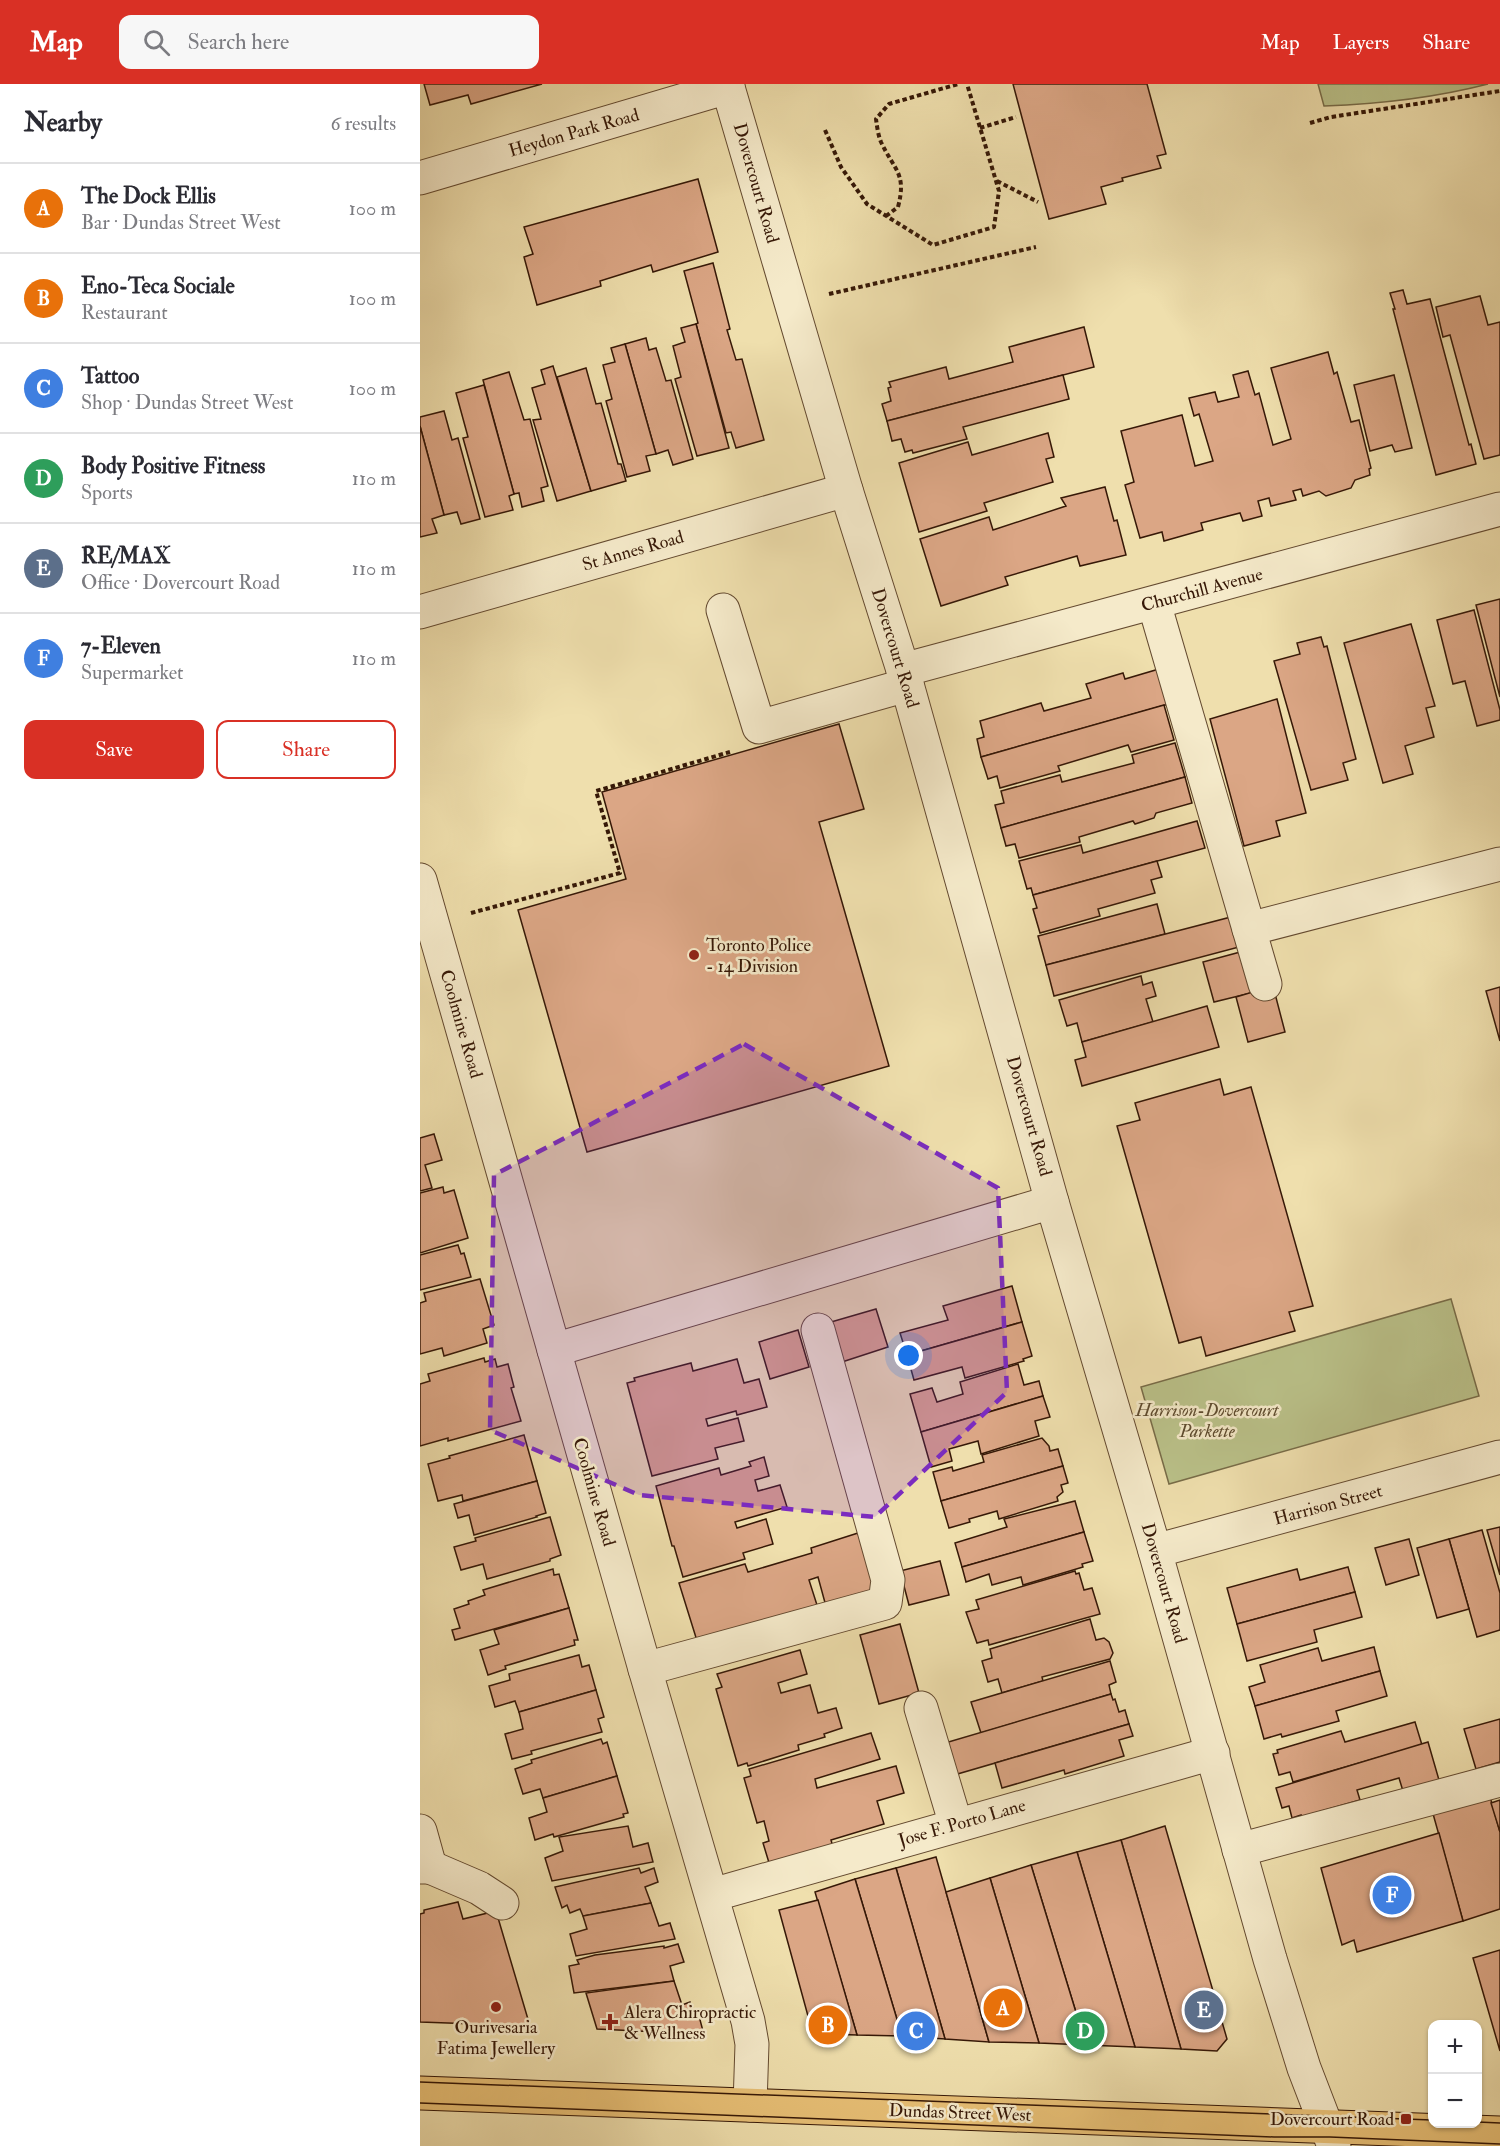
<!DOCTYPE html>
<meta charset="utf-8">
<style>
body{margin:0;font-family:"IM FELL Double Pica",serif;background:#f7f7f7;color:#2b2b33}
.controls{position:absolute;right:18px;bottom:18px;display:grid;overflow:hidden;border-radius:12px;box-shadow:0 2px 4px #0004}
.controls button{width:54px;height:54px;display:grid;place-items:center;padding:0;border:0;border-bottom:2px solid #e1e1e2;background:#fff;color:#2b2b33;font:30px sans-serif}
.you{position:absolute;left:489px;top:1272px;width:21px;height:21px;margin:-15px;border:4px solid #fff;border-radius:50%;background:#1a73e8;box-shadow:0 0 0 9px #1a73e833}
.badge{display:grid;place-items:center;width:39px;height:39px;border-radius:50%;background:#d93025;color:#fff;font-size:20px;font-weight:700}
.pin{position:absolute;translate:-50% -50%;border:3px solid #fff;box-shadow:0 2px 6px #0006}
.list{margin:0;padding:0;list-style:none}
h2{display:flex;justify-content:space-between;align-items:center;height:78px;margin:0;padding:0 24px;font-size:26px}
h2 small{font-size:20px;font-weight:400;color:#7c7c81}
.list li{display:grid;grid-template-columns:39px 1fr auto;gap:18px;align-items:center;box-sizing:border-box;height:90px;padding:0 24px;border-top:2px solid #e1e1e2}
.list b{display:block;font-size:22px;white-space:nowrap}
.list p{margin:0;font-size:20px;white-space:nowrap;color:#7c7c81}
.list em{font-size:20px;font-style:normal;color:#7c7c81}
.actions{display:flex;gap:12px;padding:18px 24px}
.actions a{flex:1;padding:14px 0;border:2px solid #d93025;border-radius:12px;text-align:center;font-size:21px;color:#d93025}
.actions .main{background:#d93025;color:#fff}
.icon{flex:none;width:33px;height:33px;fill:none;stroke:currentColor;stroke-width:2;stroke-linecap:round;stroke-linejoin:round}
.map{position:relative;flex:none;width:1080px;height:2062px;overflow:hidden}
header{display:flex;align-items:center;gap:36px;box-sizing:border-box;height:84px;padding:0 30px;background:#d93025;color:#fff}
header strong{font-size:28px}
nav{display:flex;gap:33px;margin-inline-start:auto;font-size:21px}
.search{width:420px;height:54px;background:#f7f7f7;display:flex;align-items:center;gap:15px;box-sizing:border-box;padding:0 21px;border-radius:12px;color:#7c7c81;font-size:22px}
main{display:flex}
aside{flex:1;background:#fff}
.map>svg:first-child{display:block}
.green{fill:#bac189;stroke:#786c48;stroke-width:1.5}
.building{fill:#dba685;stroke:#361807;stroke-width:1.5}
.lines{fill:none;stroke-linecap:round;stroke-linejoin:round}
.minor-casing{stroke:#644a30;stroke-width:35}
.major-casing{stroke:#361807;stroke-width:35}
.path{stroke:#361807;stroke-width:4;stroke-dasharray:4.5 3;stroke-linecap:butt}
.minor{stroke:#f5eaca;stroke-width:33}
.major{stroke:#e8c076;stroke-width:33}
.tram{stroke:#361807;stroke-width:1.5}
.marked{fill:#7b2cbf;fill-opacity:0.2;stroke:#7b2cbf;stroke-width:4.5;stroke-dasharray:12 8;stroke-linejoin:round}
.poi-dot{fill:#8f2418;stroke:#f5eaca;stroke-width:2}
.labels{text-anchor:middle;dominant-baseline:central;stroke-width:5;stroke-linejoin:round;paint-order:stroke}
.street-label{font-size:18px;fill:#361807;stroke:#f5eaca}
.poi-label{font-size:18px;fill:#361807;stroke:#f5eaca;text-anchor:start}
.park-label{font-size:18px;font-style:italic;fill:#5e4b2e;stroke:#f5eaca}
</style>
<header>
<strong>Map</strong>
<div class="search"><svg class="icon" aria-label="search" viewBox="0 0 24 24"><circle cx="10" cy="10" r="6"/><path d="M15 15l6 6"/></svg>Search here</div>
<nav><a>Map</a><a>Layers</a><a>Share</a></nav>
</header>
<main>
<aside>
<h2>Nearby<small>6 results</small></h2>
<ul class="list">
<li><span class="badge" style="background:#e8710a">A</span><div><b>The Dock Ellis</b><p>Bar · Dundas Street West</p></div><em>100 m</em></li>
<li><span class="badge" style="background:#e8710a">B</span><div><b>Eno-Teca Sociale</b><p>Restaurant</p></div><em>100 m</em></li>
<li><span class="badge" style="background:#3f7fe0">C</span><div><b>Tattoo</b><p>Shop · Dundas Street West</p></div><em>100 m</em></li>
<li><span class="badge" style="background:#2e9e5b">D</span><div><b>Body Positive Fitness</b><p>Sports</p></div><em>110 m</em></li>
<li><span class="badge" style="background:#5c6f8a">E</span><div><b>RE/MAX</b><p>Office · Dovercourt Road</p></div><em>110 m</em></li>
<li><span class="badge" style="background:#3f7fe0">F</span><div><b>7-Eleven</b><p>Supermarket</p></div><em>110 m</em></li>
</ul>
<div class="actions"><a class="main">Save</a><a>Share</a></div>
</aside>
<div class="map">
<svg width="1080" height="2062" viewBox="0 0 1080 2062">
<rect width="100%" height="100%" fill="#efdfad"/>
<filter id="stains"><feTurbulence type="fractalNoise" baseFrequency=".00333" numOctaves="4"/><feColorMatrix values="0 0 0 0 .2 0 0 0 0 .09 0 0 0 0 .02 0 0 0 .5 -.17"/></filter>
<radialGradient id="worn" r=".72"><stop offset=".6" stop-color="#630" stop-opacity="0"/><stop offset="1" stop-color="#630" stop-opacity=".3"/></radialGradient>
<!-- green -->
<g class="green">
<path d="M898 0H1068C1014 14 959 20 904 22Z"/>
<polygon points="1031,1215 1059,1312 749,1400 721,1303"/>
</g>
<!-- building -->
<g class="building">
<polygon points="4,0 122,0 51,20 48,11 10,21"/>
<polygon points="593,0 727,0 746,70 737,72 741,84 702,94 703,97 681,103 686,120 629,135"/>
<polygon points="278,95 298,168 233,188 231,181 180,197 181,202 117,221 104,173 113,170 104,143"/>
<polygon points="293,179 310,245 307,246 316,276 322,275 344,356 316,364 311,348 306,349 276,240 278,239 264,187"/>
<polygon points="983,206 987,220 1010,215 1049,361 1051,360 1056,380 1016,391 973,225 975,225 970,209"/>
<polygon points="1060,212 1068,241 1080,238 1080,371 1064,375 1030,251 1023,253 1016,223"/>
<polygon points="276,240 309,364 277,372 255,295 261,293 253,262 265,258 261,244"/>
<polygon points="664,243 674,283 467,337 462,320 471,317 468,304 471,303 469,298 526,283 529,295 593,278 589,263"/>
<polygon points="226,254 229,266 236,264 246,297 251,296 273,375 253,381 248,366 236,370 205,260"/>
<polygon points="205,260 236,370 226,372 230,387 207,393 186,317 192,315 183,281 195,278 191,264"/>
<polygon points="908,268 914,290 917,288 931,338 939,336 951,384 949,385 950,391 935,396 931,404 906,412 899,407 883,412 881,405 873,407 876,416 851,422 849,414 838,417 842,432 823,437 820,429 781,439 783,446 744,457 742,448 720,454 705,401 714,398 701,347 762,331 775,382 793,377 779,330 774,332 769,314 795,308 798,318 819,313 813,291 828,287 835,311 839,309 853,361 871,355 851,284"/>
<polygon points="133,282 171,407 137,417 113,336 121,335 112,304 125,300 121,286"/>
<polygon points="166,284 176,320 181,319 198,380 201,380 206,397 171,407 137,293"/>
<polygon points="89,288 104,336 110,335 128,402 121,404 124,417 102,423 99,409 94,410 63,296"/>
<polygon points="643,291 649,315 543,343 547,355 493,369 492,366 485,368 481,355 472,357 467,337"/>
<polygon points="974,291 992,364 975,368 972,361 950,367 934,301"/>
<polygon points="64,301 94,410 89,412 93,426 65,433 43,354 48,353 36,309"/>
<polygon points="24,327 32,356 38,354 60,435 41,440 37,428 24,431 0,342 0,333"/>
<polygon points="0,342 24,431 12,435 17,449 0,453"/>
<polygon points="628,349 634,373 626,375 633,398 564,419 567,427 499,448 479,379 548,358 552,371"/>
<polygon points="685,403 694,437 697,436 706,471 660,482 657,472 585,493 588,501 521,522 500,455 569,433 573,446 646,422 641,414"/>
<polygon points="1080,515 1080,613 1056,521"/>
<polygon points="1054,526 1080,626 1080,636 1057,642 1045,597 1033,600 1017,536"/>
<polygon points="991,540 1015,622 1006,624 1014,653 985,662 993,690 963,699 924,559"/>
<polygon points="901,553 904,563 907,562 936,675 923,679 928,696 891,706 854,577 880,570 877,559"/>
<polygon points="739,585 749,620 561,673 557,655 564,653 560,637 621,619 624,627 671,614 666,600 703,589 705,595"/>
<polygon points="857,615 886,729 856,737 860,752 824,762 790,635"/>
<polygon points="744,621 754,656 711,668 708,661 638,682 640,687 580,704 577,692 568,695 561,673"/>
<polygon points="419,640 444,725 399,738 469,982 167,1068 98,826 206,795 182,708"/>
<polygon points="755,659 765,693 581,744 575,721 584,719 581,707 640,691 642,698 714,679 712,671"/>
<polygon points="765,693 772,719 736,729 734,734 715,740 713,737 659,753 660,758 599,774 595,760 586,762 581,744"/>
<polygon points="777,737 785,764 613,811 611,804 607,805 599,777 661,761 663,769"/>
<polygon points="737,777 742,793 731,796 735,809 678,825 680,832 620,849 613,825 617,824 613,811"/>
<polygon points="737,820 745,850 626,881 618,852"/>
<polygon points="811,833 819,863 634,912 626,881"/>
<polygon points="824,867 835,908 794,918 783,878"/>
<polygon points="721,892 723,901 732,898 736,912 726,915 733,938 662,958 657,939 647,942 639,916"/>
<polygon points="853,902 865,948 828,958 816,913"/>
<polygon points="1080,903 1080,957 1066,907"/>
<polygon points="787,922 799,963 662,1002 655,976 666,973 662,958"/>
<polygon points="800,995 804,1011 831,1003 893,1222 869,1228 875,1247 786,1272 781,1253 759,1259 697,1042 720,1036 715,1019"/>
<polygon points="14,1050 22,1076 5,1081 12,1104 0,1107 0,1054"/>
<polygon points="23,1103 24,1109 34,1106 48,1154 0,1169 0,1109"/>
<polygon points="38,1161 41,1170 44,1169 51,1193 0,1206 0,1171"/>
<polygon points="60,1195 74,1241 63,1245 67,1259 24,1272 22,1264 0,1270 0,1219 6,1217 4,1209"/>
<polygon points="592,1202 602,1238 487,1271 480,1249 528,1236 523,1222"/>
<polygon points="456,1225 468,1263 422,1278 411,1238"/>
<polygon points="602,1238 612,1272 603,1275 604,1277 545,1294 542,1283 494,1296 487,1271"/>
<polygon points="378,1246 389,1283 350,1295 339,1258"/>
<polygon points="64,1274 65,1278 75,1275 77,1283 88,1280 94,1303 91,1304 101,1337 28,1357 28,1354 0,1362 0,1300 10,1297 8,1290"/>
<polygon points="317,1275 324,1299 339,1295 347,1323 317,1331 316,1327 286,1335 288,1342 318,1334 324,1357 295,1364 298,1375 232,1392 207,1299 215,1297 214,1294 271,1279 273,1287"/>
<polygon points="598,1280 604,1301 619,1297 623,1312 501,1348 490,1310 512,1304 517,1318 543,1310 540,1298"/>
<polygon points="623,1312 630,1333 615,1337 619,1352 561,1370 558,1357 529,1365 532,1377 511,1383 501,1348"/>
<polygon points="104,1351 117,1397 43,1417 42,1411 18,1417 8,1380 30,1374 29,1372"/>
<polygon points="622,1354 629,1362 630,1367 638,1365 643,1382 521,1417 513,1388 532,1383 533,1387 564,1378 562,1371"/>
<polygon points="344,1373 349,1392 335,1396 338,1407 360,1401 367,1423 315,1438 317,1444 346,1435 353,1460 323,1469 325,1475 263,1493 254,1462 252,1462 236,1402 299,1384 301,1391 331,1382 329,1378"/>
<polygon points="643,1382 648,1399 641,1401 643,1408 637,1413 638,1417 579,1435 577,1427 549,1435 550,1438 529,1444 521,1417"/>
<polygon points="117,1397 126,1429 116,1432 117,1433 54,1451 49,1431 38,1434 34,1420"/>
<polygon points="655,1417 664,1448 542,1483 535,1459 587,1443 584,1435"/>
<polygon points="130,1433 141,1471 130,1475 130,1477 67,1495 63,1480 41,1486 34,1463 56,1457 55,1454"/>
<polygon points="1080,1443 1080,1491 1067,1446"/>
<polygon points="1062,1446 1080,1509 1080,1546 1057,1553 1029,1455"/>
<polygon points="664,1448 673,1477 662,1480 663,1483 603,1501 601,1493 572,1501 569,1490 546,1498 542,1483"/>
<polygon points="438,1449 456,1508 407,1526 398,1493 389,1496 397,1521 278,1560 259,1499 325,1480 328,1488 392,1469 391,1464"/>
<polygon points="989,1455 999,1491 966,1501 955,1464"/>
<polygon points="1029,1455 1049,1525 1017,1534 997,1464"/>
<polygon points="520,1477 529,1511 489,1521 480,1487"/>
<polygon points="928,1483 935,1508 817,1540 807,1504 877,1485 880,1496"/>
<polygon points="133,1485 134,1491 139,1490 149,1524 35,1556 32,1546 40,1544 34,1525 49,1520 48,1517 65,1511 63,1506"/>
<polygon points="655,1487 656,1490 659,1489 664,1506 672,1504 680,1530 569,1561 568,1556 557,1559 546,1528 559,1525 556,1516"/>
<polygon points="935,1508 942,1533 894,1546 897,1558 827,1577 817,1540"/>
<polygon points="149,1524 158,1556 154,1556 155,1561 85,1582 86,1585 68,1591 60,1566 79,1560 74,1546"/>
<polygon points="670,1535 676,1556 684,1554 689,1558 693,1569 690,1575 622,1593 623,1597 582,1609 578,1595 568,1598 562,1577 572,1574 570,1565"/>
<polygon points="480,1540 499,1609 459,1620 440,1551"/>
<polygon points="954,1563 960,1587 835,1622 829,1603 845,1598 840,1581 898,1564 902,1577"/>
<polygon points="380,1566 387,1590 358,1599 361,1609 390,1601 398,1629 416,1624 422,1644 404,1650 405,1653 378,1661 379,1666 328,1682 327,1679 318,1682 296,1605 302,1603 297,1590"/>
<polygon points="159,1571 162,1583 169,1581 176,1606 99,1628 95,1617 75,1623 69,1602 90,1596 89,1590"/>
<polygon points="690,1577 696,1598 689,1601 691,1610 561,1649 551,1618"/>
<polygon points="960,1587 967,1612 916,1627 919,1637 862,1653 861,1650 844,1655 835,1622"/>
<polygon points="176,1606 184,1633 178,1635 182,1648 111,1667 112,1670 92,1675 85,1650 103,1645 99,1628"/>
<polygon points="691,1610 693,1616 695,1615 699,1628 705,1626 709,1640 534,1691 525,1659"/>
<polygon points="1080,1635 1080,1678 1056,1685 1044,1645"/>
<polygon points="995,1638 1002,1661 873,1698 870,1688 859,1691 853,1670 858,1669 857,1666 921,1647 925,1658"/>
<polygon points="709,1640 713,1652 699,1656 704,1672 645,1690 644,1686 582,1704 575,1679"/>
<polygon points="451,1649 460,1675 395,1695 397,1704 476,1682 484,1709 457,1717 464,1740 411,1756 413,1763 350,1782 343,1759 349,1757 344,1737 337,1739 324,1694 331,1692 329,1685"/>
<polygon points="181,1655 183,1660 187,1658 197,1692 123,1714 120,1705 103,1710 95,1685 112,1679 111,1676"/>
<polygon points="1008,1658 1019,1696 983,1707 979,1694 937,1706 940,1716 881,1733 881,1731 872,1734 869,1722 862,1724 856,1704"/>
<polygon points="197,1692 208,1729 203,1730 204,1733 134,1753 133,1750 115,1756 109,1734 127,1728 123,1714"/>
<polygon points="1067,1702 1080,1748 1080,1825 1043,1837 1010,1719"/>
<polygon points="1080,1716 1080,1748 1071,1719"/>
<polygon points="208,1742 213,1763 228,1759 233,1778 132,1797 125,1774 143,1767 139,1753"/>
<polygon points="745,1742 807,1955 797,1967 761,1965 701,1756"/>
<polygon points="1019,1749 1043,1837 937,1868 934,1856 922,1861 901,1784"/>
<polygon points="701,1756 761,1965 715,1963 657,1768"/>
<polygon points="657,1768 715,1963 666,1961 611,1781"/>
<polygon points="516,1773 526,1808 569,1958 525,1955 476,1784"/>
<polygon points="611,1781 666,1961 619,1959 570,1794"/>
<polygon points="219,1784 221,1789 234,1784 238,1798 225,1803 231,1819 163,1832 160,1825 150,1829 147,1821 142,1824 135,1803"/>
<polygon points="476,1784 525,1955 482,1952 435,1795"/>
<polygon points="570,1794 619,1959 569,1958 526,1808"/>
<polygon points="435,1795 482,1952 437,1951 395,1808"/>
<polygon points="398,1816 437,1951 404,1950 391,1943 359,1826"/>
<polygon points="38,1818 43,1835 76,1827 110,1942 0,1938 0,1830 4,1829 4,1826"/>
<polygon points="231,1819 239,1842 250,1839 255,1855 156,1872 150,1850 167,1845 163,1832"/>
<polygon points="258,1860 264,1878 250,1882 254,1897 154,1909 149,1882 159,1880 157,1876 175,1871 244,1862 244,1864"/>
<polygon points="1080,1866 1080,1967 1053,1874"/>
<polygon points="254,1897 262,1921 270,1918 274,1933 279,1932 283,1947 280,1950 177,1945 166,1909"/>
</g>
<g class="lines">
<defs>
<g id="minor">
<polyline points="307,0 426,406 483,586 632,1118 735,1467 850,1875 884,1984 914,2062"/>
<polyline points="0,94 308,3"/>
<polyline points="734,519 845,900"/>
<polyline points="303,526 339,643 487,601"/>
<polyline points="0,528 426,406"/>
<polyline points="483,586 1080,425"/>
<polyline points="0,796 225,1585 328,1937 332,1960 330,2021"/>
<polyline points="829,845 1080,780"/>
<polyline points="134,1266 632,1118"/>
<polyline points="735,1467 1080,1373"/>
<polyline points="225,1585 465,1519 468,1496 398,1246"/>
<polyline points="501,1624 536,1741"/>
<polyline points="0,1747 10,1783 0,1783"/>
<polyline points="819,1766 1080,1696"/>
<polyline points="10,1783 59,1804 82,1819"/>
<polyline points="292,1811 793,1669"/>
</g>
<polyline id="major" points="0,2009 1080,2049"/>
</defs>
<!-- minor casing -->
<use href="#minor" class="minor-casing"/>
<!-- major casing -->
<use href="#major" class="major-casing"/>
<!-- path -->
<g class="path">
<polyline points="890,39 911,33 1080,7"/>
<polyline points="560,44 596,33"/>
<polyline points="405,46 421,83 447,120 513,161 574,143 579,107 547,0"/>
<polyline points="577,97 618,118"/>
<path d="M466 132 478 123C487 89 474 86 461 58 458 51 457 42 456 35L469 20 538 0"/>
<polyline points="409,210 616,163"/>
<polyline points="51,829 200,789 176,707 310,668"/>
</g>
<!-- minor -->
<use href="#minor" class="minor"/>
<!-- major -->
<use href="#major" class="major"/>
<!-- tram -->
<g class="tram">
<polyline points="0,1998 1012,2036"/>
<polyline points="0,2019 854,2053 910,2053 1080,2060"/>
<polyline points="1058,2038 1080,2039"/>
</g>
</g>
<!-- marked area -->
<path class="marked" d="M324 960 578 1104 587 1308 455 1433 219 1411 70 1346 74 1091Z"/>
<!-- markers -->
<g class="poi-dot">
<circle cx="274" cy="871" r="6"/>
<circle cx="76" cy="1923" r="6"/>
<path d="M187 1929h6v6h6v6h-6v6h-6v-6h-6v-6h6z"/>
<rect x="980" y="2029" width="12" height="12" rx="3"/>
</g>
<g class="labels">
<!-- street labels -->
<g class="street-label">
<text transform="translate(154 49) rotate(-16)">Heydon Park Road</text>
<text transform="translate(336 99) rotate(74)">Dovercourt Road</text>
<text transform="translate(213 467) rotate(-16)">St Annes Road</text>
<text transform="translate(782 506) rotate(-15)">Churchill Avenue</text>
<text transform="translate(475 564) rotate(73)">Dovercourt Road</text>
<text transform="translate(41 940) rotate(74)">Coolmine Road</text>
<text transform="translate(609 1032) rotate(74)">Dovercourt Road</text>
<text transform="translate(174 1408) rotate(74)">Coolmine Road</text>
<text transform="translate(908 1421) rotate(-15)">Harrison Street</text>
<text transform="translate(744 1499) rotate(74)">Dovercourt Road</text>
<text transform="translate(542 1739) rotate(-16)">Jose F. Porto Lane</text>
<text transform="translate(540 2029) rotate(2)">Dundas Street West</text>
</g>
<!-- poi labels -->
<g class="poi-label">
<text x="286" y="861">Toronto Police<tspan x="286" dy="21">- 14 Division</tspan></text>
<text x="204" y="1928">Alera Chiropractic<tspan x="204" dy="21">&amp; Wellness</tspan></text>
<text x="76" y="1943" text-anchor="middle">Ourivesaria<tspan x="76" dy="21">Fatima Jewellery</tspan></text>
<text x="974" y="2035" text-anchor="end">Dovercourt Road</text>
</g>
<!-- park labels -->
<g class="park-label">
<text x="787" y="1326">Harrison-Dovercourt<tspan x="787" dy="21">Parkette</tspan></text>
</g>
</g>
<rect width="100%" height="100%" filter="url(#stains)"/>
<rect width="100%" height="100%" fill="url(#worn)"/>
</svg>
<div class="controls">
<button>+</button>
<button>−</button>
</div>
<div class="you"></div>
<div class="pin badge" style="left:583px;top:1924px;background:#e8710a">A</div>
<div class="pin badge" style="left:408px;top:1941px;background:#e8710a">B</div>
<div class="pin badge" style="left:496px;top:1947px;background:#3f7fe0">C</div>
<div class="pin badge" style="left:665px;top:1947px;background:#2e9e5b">D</div>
<div class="pin badge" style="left:784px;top:1926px;background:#5c6f8a">E</div>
<div class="pin badge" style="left:972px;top:1811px;background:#3f7fe0">F</div>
</div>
</main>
